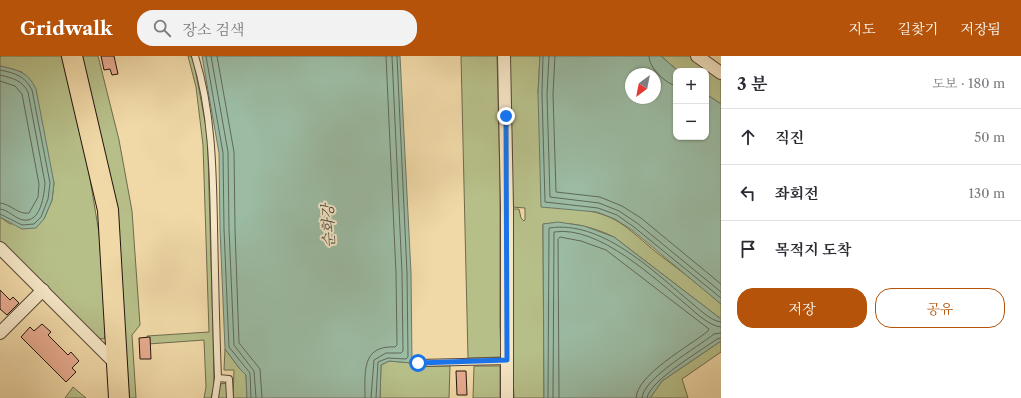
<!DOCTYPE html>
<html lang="ko">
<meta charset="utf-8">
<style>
body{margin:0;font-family:"Libre Caslon Text","Noto Serif KR",serif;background:#f2f2f3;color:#2b2b33}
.controls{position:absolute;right:12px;top:12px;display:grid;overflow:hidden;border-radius:8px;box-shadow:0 1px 3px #0004}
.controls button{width:36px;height:36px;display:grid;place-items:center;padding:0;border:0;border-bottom:1px solid #e1e1e2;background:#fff;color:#2b2b33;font:20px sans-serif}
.compass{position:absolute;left:625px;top:12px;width:36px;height:36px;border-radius:50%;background:#fff;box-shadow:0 1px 3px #0004;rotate:212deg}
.stop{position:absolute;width:12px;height:12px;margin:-9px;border:3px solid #1a73e8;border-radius:50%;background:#fff}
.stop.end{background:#1a73e8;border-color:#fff;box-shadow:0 1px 4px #0008}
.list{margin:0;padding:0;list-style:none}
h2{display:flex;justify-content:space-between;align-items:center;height:52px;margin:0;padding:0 16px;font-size:17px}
h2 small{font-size:13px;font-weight:400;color:#7c7c81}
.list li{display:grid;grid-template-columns:26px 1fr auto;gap:12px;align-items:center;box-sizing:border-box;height:56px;padding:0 16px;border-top:1px solid #e1e1e2}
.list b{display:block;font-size:15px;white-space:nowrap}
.list em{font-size:13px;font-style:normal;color:#7c7c81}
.actions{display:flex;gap:8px;padding:12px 16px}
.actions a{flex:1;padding:9px 0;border:1px solid #b45309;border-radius:16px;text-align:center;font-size:14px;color:#b45309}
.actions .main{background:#b45309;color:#fff}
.icon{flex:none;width:22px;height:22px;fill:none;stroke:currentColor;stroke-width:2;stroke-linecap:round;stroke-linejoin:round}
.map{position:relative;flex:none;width:721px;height:342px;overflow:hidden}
header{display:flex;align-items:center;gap:24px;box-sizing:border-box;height:56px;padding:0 20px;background:#b45309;color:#fff}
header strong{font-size:19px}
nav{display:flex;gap:22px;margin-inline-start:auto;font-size:14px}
.search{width:280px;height:36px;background:#f2f2f3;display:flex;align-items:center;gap:10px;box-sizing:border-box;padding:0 14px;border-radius:16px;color:#7c7c81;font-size:15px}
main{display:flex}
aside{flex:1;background:#fff}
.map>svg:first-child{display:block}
.green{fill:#b7bf89;stroke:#6e6a4c}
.water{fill:#9bbba3;stroke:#6c7968;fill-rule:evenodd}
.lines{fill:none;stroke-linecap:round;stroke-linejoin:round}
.shore{stroke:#60685a;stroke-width:1}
.building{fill:#e7ab8f;stroke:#251610}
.lane-casing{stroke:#584636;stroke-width:8}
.street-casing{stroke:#584636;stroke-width:14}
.primary-casing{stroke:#251610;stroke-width:22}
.lane{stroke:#f5e6c6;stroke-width:6}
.street{stroke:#f5e6c6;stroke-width:12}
.primary{stroke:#f0d8a7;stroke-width:20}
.route{stroke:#1a73e8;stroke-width:5}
.labels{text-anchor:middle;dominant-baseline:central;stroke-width:4;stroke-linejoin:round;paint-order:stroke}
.water-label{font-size:15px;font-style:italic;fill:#4e5043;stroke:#f5e6c6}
</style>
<header>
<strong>Gridwalk</strong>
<div class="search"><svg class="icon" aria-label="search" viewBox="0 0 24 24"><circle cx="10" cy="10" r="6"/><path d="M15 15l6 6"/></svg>장소 검색</div>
<nav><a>지도</a><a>길찾기</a><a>저장됨</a></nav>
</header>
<main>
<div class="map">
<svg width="721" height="342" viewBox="0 0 721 342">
<rect width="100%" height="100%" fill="#f0d8a7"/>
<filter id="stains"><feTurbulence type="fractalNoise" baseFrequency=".005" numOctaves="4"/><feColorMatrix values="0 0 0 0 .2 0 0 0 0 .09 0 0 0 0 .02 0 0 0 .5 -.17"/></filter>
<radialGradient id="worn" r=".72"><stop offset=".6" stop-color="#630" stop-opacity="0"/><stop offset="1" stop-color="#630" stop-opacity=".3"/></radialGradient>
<!-- green -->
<g class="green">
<polygon points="0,0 63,0 82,75 99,177 106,278 104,283 97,282 0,188 0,161 10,168 44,163 52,144 54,127 22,16 0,10"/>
<polygon points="82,0 98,0 119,84 132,155 140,269 132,279 136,342 125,342 112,132"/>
<polygon points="188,0 191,0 194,7 207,76 208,99 213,276 214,331 211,342 204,342 206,331 204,284 148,288 147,280 209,276 203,89 196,31"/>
<polygon points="461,0 497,0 500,123 500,268 501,301 468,302"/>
<path d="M510 0H540L538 37 583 154C619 159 630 175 656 196 678 213 700 229 721 248V263L614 181C591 170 569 165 543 168L544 342H514L512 301 513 153H519L521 162 524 165 525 164V152L513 151Z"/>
<polygon points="661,0 692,0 721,19 721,48 706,38 706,15 678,15"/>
<polygon points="721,285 721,296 682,323 688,342 650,342 662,325"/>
<polygon points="225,293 240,313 246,319 247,342 233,342 234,314 224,314"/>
<polygon points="389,305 412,307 416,310 450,310 449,342 380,342 381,309"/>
<polygon points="474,310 500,310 500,342 473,342"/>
<polygon points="227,327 227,342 217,342 220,328"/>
<polygon points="73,331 86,342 65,342"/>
</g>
<!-- water -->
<g class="water">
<polygon points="202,0 400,0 411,217 412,307 389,305 381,309 380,342 247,342 246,319 240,313 225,293 220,173 219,97"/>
<path d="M540 0H661L678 15H676V81H706V38L721 48V248L632 174 615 163 597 156 541 151 538 37ZM631 18H655V42H631Z"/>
<path d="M0 10C18 14 28 16 36 33L54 127 52 144 44 163 36 172 22 173 0 161Z"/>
<polygon points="558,166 584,170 614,181 721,263 721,285 662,325 650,342 544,342 543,168"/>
</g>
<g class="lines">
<!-- shore -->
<g class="shore">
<polyline points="206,0 223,97 224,173 229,291 250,317 251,342"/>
<polyline points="211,0 228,96 229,173 234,289 254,315 256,342"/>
<polyline points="217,0 234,96 235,173 239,287 260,313 262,342"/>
<polyline points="543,0 542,37 545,146 598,152 617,159 634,171 721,242"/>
<polyline points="549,0 547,38 550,141 599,147 619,155 637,167 721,236"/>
<polyline points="555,0 553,38 556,136 600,141 622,150 641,162 721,228"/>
<path d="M649 0C649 12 665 27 676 30"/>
<path d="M0 14C15 17 25 20 32 34L50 127 48 143 41 161 34 168 22 169 0 158"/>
<path d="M0 19C12 22 22 24 28 36L45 127C44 139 41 167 23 164 14 162 9 154 0 153"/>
<path d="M0 25 15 30 22 38 39 128 38 141 29 157C18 159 11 148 0 147"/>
<path d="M365 342C365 317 361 289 395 291L397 289 396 217 386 0"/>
<polyline points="371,342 374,304 386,297 401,297 403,295 402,217 392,0"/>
<polyline points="376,342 378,306 388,302 406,303 408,301 407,217 397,0"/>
<path d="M548 342 549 172C601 164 651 213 688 244 697 251 710 265 721 266"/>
<path d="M553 342 554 176C599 169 655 223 688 250 696 257 709 270 721 271"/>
<path d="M559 342 558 183 560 181 581 185 606 194 709 273 708 275C690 290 637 318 636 342"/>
<path d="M642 342C643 322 698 291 714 278L721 277"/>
<path d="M647 342C649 325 702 294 717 283L721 282"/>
</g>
</g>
<!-- building -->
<g class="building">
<polygon points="101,0 114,0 118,18 112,19 110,13 104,14"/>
<polygon points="0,234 10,244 13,241 19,247 7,259 0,253"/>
<polygon points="42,268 51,276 48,279 68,299 71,296 79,305 72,312 76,316 66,326 21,281 30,271 34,275"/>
<polygon points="150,281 151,303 140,303 139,282"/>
<polygon points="456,315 466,315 467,339 457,339"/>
</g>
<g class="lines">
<defs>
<g id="lane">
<path d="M195 0C212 55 213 113 214 170 215 220 216 271 218 322L215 342"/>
<polyline points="418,307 507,305"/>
<polyline points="218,322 229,323 230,342"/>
</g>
<g id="street">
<polyline points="504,0 507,151 507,342"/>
<polyline points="697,0 721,17"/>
<polyline points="0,192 117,309"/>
<polyline points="0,277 43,234"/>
</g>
<polyline id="primary" points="72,0 108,154 119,342"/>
</defs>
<!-- lane casing -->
<use href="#lane" class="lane-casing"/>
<!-- street casing -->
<use href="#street" class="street-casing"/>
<!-- primary casing -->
<use href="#primary" class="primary-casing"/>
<!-- lane -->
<use href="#lane" class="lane"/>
<!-- street -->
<use href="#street" class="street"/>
<!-- primary -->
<use href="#primary" class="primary"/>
</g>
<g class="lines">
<!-- route -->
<polyline class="route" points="418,307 507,304 506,60"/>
</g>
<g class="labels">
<!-- water labels -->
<g class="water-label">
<text transform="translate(328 170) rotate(-92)">순화강</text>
</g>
</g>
<rect width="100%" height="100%" filter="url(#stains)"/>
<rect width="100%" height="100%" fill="url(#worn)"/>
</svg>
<div class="controls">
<button>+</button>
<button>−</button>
</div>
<svg class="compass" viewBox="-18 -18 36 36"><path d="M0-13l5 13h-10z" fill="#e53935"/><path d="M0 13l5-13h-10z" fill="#7c7c81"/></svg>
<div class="stop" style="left:418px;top:307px"></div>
<div class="stop end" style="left:506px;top:60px"></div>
</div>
<aside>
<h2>3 분<small>도보 · 180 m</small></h2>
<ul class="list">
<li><svg class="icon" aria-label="ahead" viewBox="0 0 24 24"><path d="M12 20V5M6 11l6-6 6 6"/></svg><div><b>직진</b></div><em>50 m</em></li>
<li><svg class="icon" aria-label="left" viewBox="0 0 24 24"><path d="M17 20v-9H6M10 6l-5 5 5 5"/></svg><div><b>좌회전</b></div><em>130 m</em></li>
<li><svg class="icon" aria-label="arrive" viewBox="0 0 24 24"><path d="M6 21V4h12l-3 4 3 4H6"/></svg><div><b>목적지 도착</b></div></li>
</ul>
<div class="actions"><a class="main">저장</a><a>공유</a></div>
</aside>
</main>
